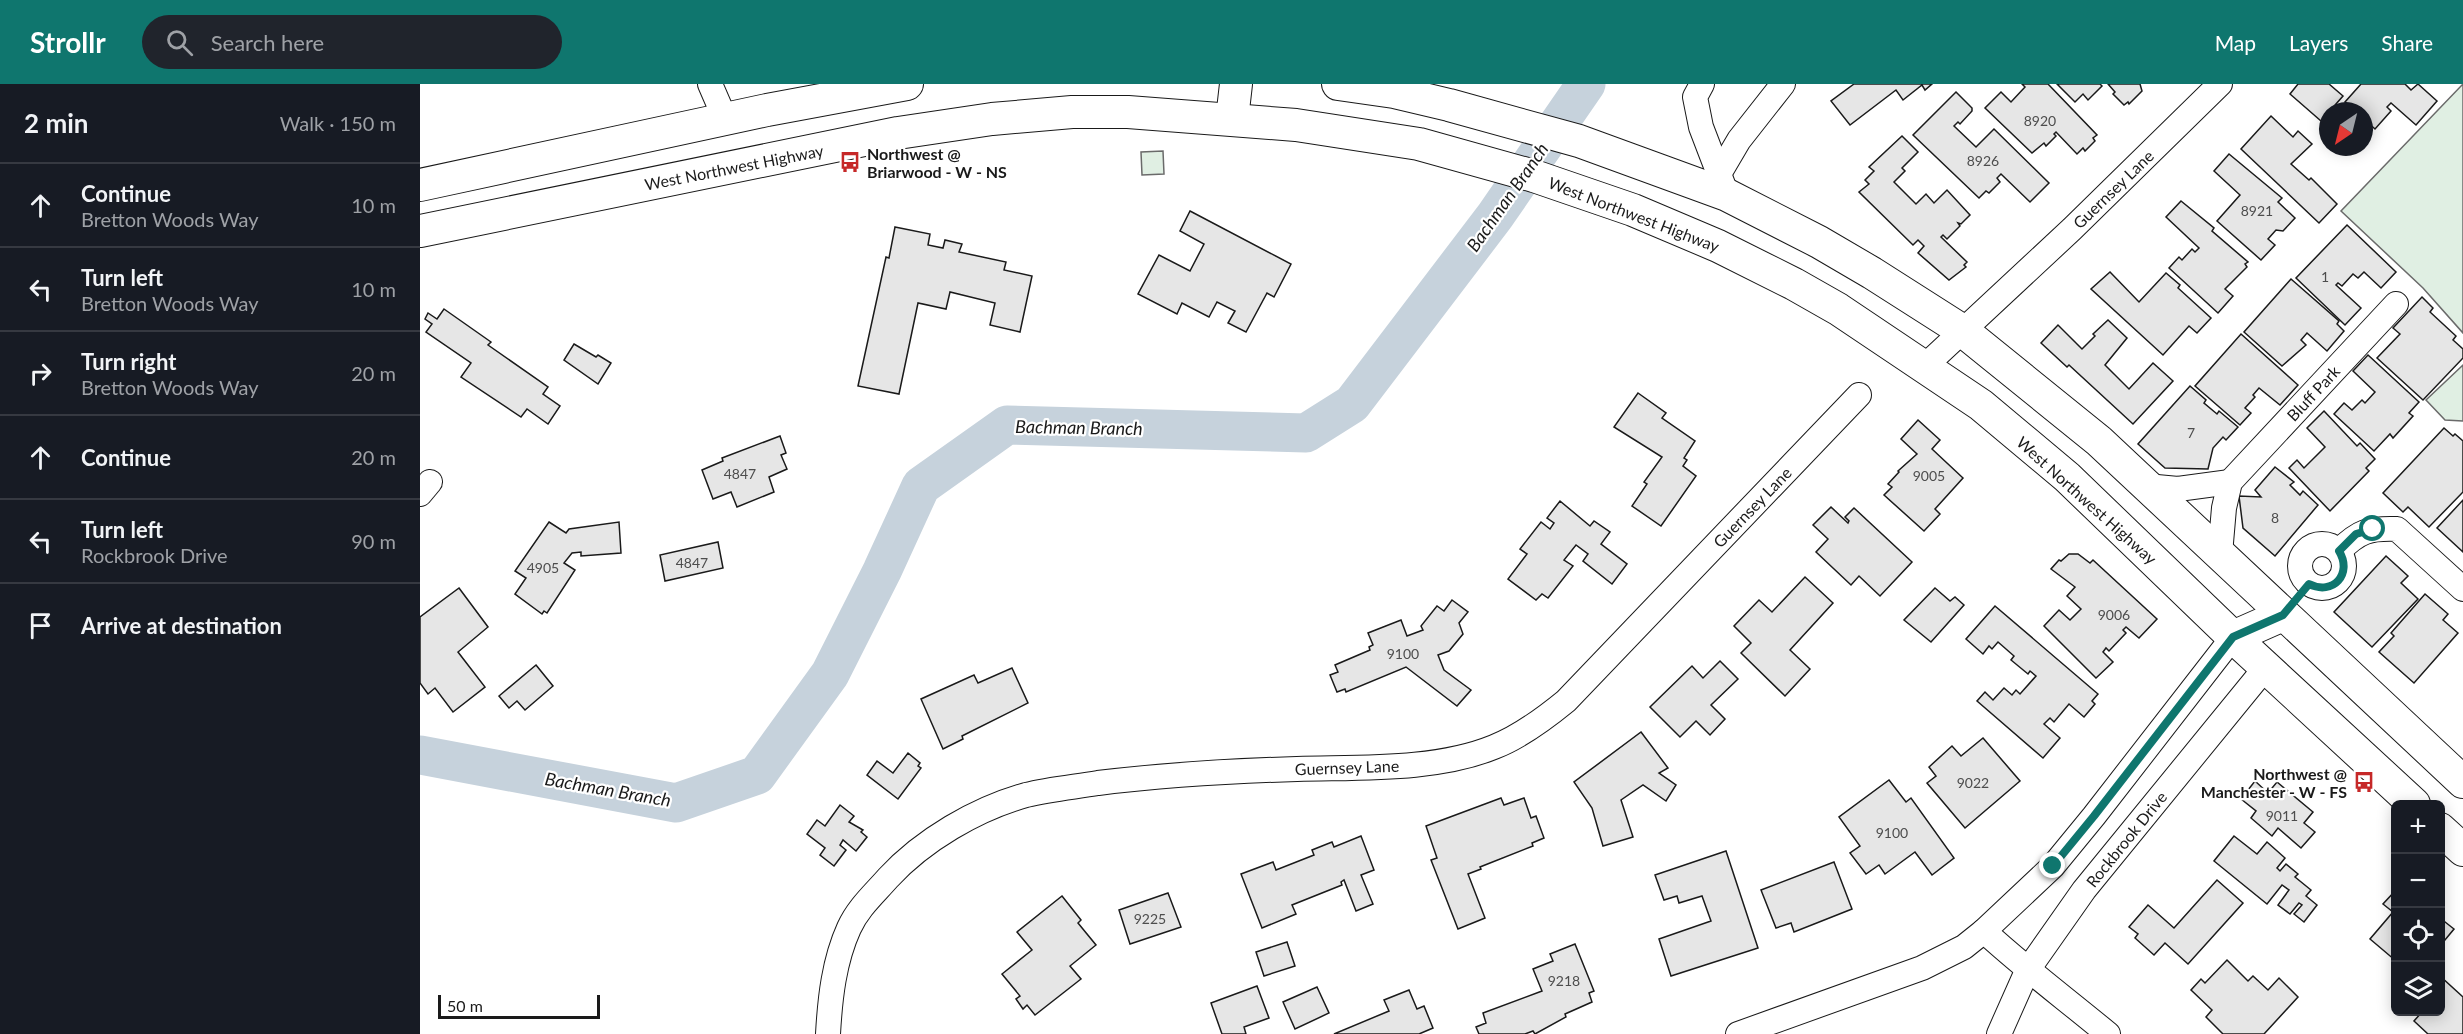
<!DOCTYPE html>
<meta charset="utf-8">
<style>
body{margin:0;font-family:Lato,sans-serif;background:#20242c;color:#f1f3f6}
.controls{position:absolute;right:18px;bottom:18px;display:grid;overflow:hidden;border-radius:9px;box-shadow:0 3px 15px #0003}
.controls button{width:54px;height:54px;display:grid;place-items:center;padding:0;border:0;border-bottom:2px solid #363941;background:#171b24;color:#f1f3f6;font:30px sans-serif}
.compass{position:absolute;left:1899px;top:18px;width:54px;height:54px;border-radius:50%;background:#171b24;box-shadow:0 3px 15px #0003;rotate:215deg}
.scale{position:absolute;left:18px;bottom:15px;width:162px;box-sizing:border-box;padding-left:6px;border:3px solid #1a1a1a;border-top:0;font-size:16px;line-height:21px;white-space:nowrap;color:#1a1a1a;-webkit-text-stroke:4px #fff;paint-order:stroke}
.stop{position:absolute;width:18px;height:18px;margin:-14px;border:4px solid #0f766e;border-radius:50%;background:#fff}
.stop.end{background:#0f766e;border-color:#fff;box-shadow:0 2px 6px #0008}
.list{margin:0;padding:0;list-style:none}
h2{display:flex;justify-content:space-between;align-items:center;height:78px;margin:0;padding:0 24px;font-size:26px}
h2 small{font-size:20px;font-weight:400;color:#9ea1a6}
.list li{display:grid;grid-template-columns:39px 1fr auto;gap:18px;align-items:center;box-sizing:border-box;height:84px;padding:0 24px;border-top:2px solid #363941}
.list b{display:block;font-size:22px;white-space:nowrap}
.list p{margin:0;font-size:20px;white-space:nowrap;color:#9ea1a6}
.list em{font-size:20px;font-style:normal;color:#9ea1a6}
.icon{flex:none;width:33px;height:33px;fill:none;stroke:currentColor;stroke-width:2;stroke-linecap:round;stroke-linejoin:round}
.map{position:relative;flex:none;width:2043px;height:950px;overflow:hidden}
header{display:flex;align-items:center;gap:36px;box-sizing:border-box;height:84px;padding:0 30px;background:#0f766e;color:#fff}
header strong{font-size:28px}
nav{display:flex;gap:33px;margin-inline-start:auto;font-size:21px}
.search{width:420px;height:54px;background:#20242c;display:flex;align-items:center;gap:15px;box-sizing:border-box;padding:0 21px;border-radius:33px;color:#9ea1a6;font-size:22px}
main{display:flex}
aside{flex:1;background:#171b24}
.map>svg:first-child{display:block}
.green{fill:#e0efe3;stroke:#6a6a6a;stroke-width:1.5}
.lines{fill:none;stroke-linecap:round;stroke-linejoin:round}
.river{stroke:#c6d2dc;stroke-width:39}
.building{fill:#e6e6e6;stroke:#1a1a1a;stroke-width:1.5}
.minor-casing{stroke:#1a1a1a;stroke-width:26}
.major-casing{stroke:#1a1a1a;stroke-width:34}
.minor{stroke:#fff;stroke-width:24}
.major{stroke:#fff;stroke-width:32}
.route{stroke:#0f766e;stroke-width:8}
.labels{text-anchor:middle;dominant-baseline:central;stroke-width:4.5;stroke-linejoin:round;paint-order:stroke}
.number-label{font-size:14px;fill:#4d4d4d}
.poi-label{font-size:16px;font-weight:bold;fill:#1a1a1a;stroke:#fff;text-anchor:start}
.street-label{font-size:16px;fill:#1a1a1a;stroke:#fff}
.water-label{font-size:18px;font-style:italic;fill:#1a1a1a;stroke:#fff}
</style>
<header>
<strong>Strollr</strong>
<div class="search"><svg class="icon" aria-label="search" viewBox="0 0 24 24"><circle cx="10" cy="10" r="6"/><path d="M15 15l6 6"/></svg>Search here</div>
<nav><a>Map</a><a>Layers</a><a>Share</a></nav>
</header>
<main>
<aside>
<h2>2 min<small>Walk · 150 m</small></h2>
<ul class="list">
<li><svg class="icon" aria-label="ahead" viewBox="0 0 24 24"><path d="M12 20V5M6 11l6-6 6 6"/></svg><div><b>Continue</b><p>Bretton Woods Way</p></div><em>10 m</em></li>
<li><svg class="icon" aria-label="left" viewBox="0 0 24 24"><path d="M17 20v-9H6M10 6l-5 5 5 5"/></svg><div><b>Turn left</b><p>Bretton Woods Way</p></div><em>10 m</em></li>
<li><svg class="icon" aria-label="right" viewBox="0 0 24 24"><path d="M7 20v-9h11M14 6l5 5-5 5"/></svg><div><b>Turn right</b><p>Bretton Woods Way</p></div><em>20 m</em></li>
<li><svg class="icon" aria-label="ahead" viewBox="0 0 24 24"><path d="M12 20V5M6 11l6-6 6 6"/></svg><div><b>Continue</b></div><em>20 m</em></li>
<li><svg class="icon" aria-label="left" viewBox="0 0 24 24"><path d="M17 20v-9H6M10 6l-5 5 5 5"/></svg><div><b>Turn left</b><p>Rockbrook Drive</p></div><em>90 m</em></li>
<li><svg class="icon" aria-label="arrive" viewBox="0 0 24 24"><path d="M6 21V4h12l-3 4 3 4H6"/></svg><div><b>Arrive at destination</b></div></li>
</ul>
</aside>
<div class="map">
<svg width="2043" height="950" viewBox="0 0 2043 950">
<rect width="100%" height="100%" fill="#fff"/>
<!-- green -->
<g class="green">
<polygon points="2043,0 2043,249 2003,204 1921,127"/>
<polygon points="743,67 744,90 722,91 721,68"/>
<polygon points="2043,281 2043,337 2025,336 2006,316"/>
</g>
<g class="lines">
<!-- river -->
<polyline class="river" points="0,671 256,719 337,691 410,590 462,487 501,402 587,341 886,349 932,320 1075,132 1166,0"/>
</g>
<!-- building -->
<g class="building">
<polygon points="1434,0 1512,0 1505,6 1502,1 1483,16 1476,6 1430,41 1411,17"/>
<polygon points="1602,0 1628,0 1677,51 1673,54 1675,57 1665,67 1663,64 1657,70 1636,48 1634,50 1636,52 1626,62 1624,59 1612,69 1565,24 1581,8 1591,18 1605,3"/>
<polygon points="1637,0 1680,0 1682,2 1668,16 1663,10 1655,18"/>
<polygon points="1688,0 1720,0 1722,7 1709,20 1708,18 1704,21 1693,10 1695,8"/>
<polygon points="1878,0 1909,0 1923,12 1901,37 1870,10"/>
<polygon points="1941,0 1985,0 1991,6 1998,0 2017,17 1996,41 1971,19 1967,23 1971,27 1955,45 1944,35 1944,27 1935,27 1925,18"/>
<polygon points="1536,8 1552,24 1552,27 1540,40 1538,38 1534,42 1556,63 1574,45 1629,99 1610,118 1581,90 1577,94 1580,98 1569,109 1566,107 1559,114 1493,51"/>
<polygon points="1851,32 1873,53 1878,47 1892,60 1871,80 1889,96 1891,94 1917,120 1899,139 1821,65"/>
<polygon points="1482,52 1498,68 1482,84 1485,87 1474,98 1496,120 1506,110 1514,119 1527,106 1550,131 1541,140 1538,139 1540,142 1527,155 1523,151 1521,153 1547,178 1544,181 1546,183 1529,196 1498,169 1504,162 1498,156 1493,161 1439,108 1449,100 1445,96 1454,87 1449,83"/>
<polygon points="1809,70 1862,114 1858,118 1875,134 1863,147 1856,146 1848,155 1855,161 1841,176 1797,137 1820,111 1794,87"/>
<polygon points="1761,117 1794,144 1792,147 1828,178 1825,180 1827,183 1805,205 1813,212 1798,229 1749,184 1759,173 1762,176 1772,165 1775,168 1779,164 1746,133"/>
<polygon points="770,127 871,180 854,213 847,209 826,248 808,239 815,227 797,218 789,233 762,219 757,230 718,210 739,171 770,187 784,160 760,147"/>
<polygon points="1927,141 1976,188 1961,204 1944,188 1938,194 1933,190 1922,202 1918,199 1916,201 1941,224 1925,241 1876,194"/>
<polygon points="475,143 510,150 508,161 523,164 525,156 542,160 539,168 586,178 584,186 612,192 600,248 570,241 575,219 530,208 526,225 498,219 479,310 438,302 466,173 469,174"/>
<polygon points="1690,188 1719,218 1746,189 1760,201 1758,204 1791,234 1777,249 1769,242 1743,271 1671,205"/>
<polygon points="1871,195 1919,237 1917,240 1924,247 1907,267 1887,249 1881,256 1886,261 1862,282 1824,248"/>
<polygon points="2002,213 2013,224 2010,228 2036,252 2033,256 2043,265 2043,274 2003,316 1957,274 1980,250 1973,244"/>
<polygon points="24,225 71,258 68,261 128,303 123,310 140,322 128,340 107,325 101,333 41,293 51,279 6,248 12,240 5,235 8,229 17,235"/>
<polygon points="1688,236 1707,254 1685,281 1709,305 1733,279 1753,297 1713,340 1649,281 1647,283 1621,259 1638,241 1662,265 1675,252 1673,250"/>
<polygon points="1821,250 1878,301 1860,321 1839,304 1833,311 1835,313 1825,324 1831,329 1820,341 1775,302"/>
<polygon points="154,260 176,273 178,271 191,279 178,300 144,276"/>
<polygon points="1948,271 1999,318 1989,329 1993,332 1973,354 1970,350 1954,367 1914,330 1924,319 1932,326 1942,316 1945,319 1955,308 1933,287"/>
<polygon points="1770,302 1786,316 1784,319 1797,330 1799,327 1818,343 1806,356 1803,353 1793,364 1788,385 1745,384 1718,360"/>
<polygon points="1218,309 1246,329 1242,334 1275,357 1264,374 1267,376 1263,382 1276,392 1241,442 1212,422 1227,400 1224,398 1242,373 1194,343"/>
<polygon points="1904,327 1937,362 1940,359 1955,375 1946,384 1949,387 1910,427 1869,384 1877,376 1884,384 1905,363 1887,344"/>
<polygon points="1498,336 1520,356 1512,365 1543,394 1515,425 1520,430 1504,447 1464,411 1472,403 1468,400 1479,388 1478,387 1497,370 1481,355"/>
<polygon points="2024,344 2033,352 2035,350 2043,357 2043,408 2009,443 1988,423 1983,428 1963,409"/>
<polygon points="360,352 366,369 361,371 367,385 349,393 354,408 317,423 311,408 293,415 282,386 303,377 302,374"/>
<polygon points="1855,383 1874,398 1870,401 1880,411 1883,407 1898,421 1855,472 1823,444 1819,412 1841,413 1835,406"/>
<polygon points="2043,416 2043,468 2017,444"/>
<polygon points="1140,417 1170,442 1174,437 1190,448 1181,460 1207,480 1192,500 1163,477 1168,470 1156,461 1144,476 1153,482 1128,514 1122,510 1116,516 1088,495 1107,470 1100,465 1121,438 1130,445 1134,439 1127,434"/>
<polygon points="1411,423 1428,439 1429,437 1425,433 1434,424 1492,478 1460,512 1439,492 1431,501 1396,468 1408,455 1393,441"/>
<polygon points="129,438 146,449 149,445 199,438 201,469 161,472 161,468 152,469 144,479 155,486 127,529 124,527 122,530 95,510 106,494 95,487"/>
<polygon points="298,458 303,484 245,497 240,471"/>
<polygon points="1649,470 1658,470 1670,479 1673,476 1737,535 1719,554 1706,543 1703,546 1706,549 1689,567 1686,564 1683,568 1693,578 1676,594 1624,542 1639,526 1650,536 1661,525 1647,512 1655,503 1631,485 1639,476 1641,477"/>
<polygon points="1966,472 1988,492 1981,499 1998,515 1952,563 1914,528"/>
<polygon points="1385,493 1413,519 1370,566 1390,585 1365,612 1321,569 1331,559 1314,542 1339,516 1352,528"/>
<polygon points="39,504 68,543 38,568 65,603 33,628 15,604 8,610 0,599 0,533"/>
<polygon points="1515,504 1530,517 1535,513 1544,521 1511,558 1484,536"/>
<polygon points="2005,510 2028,530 2023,536 2038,549 1994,599 1959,568 1974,552 1971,549"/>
<polygon points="1032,516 1048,528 1039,539 1043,550 1029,567 1018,571 1024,586 1051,606 1037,622 986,583 926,608 925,605 917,608 910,591 918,588 915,581 950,566 949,563 953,561 948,549 981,536 987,552 1003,546 1001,542 1017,522 1024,527"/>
<polygon points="1575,522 1678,610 1672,617 1675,620 1664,633 1649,620 1634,638 1630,634 1624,640 1640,654 1623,674 1557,617 1565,608 1573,616 1584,604 1592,611 1596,606 1600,610 1616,592 1610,587 1608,590 1591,576 1594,572 1578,558 1572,565 1569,562 1563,570 1546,555"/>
<polygon points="1300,577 1318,595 1291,621 1305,635 1290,651 1276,637 1260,653 1230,623 1272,582 1283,594"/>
<polygon points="116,581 133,602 105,626 97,617 89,624 79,612"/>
<polygon points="592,584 608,619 542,652 543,655 523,665 501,615 554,591 558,599"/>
<polygon points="1221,648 1248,684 1239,689 1256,701 1246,717 1223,701 1201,716 1213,753 1183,762 1172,724 1154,698"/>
<polygon points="1563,654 1600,697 1545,744 1507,699 1516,692 1509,683 1532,662 1541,672"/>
<polygon points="488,669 500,679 498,682 501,684 478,715 447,691 457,677 473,689"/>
<polygon points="1469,696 1486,718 1491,714 1534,774 1512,791 1495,768 1465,790 1459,781 1446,790 1430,769 1440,762 1419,733"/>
<polygon points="1835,697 1848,709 1857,698 1893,728 1884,739 1895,748 1881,764 1858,744 1852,752 1831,734 1836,727 1821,715"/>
<polygon points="1081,714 1084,721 1104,714 1111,734 1116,732 1124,754 1112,759 1113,762 1060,783 1061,785 1048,790 1065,834 1038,845 1011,776 1017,774 1006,742"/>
<polygon points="420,721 434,732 429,738 443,746 441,748 447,753 436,767 423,756 420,761 426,766 414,782 400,771 405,764 387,750 397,736 405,742"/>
<polygon points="941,752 954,786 941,791 953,820 936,827 924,796 921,798 922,801 872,821 876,830 842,844 821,790 853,778 856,786 894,771 892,766 912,758 914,763"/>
<polygon points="1814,752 1837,770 1847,758 1865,774 1857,784 1860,787 1866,780 1878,790 1875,793 1891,806 1886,812 1897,821 1884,838 1874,830 1882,821 1879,819 1870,830 1858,821 1869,806 1862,801 1847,820 1794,777"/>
<polygon points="1306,767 1338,864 1251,892 1239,855 1291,837 1282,812 1259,819 1257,812 1244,816 1235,791"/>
<polygon points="1414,778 1432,825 1374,848 1371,839 1356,844 1341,806"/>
<polygon points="1797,796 1823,819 1768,880 1745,859 1734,871 1715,854 1718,850 1709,843 1728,821 1754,844"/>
<polygon points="1976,806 1976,877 1950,855 1973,828 1963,820"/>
<polygon points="748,809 761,843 710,860 699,826"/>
<polygon points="642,812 661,836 658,839 676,861 650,882 661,895 615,931 607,921 603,925 596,915 600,912 582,890 612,866 597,848"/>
<polygon points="2020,834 2034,845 2020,862"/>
<polygon points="867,858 875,882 844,892 836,868"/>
<polygon points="1155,860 1174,907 1169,909 1172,918 1145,930 1146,933 1115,950 1113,947 1105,950 1059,950 1056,943 1066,939 1063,929 1122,907 1113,885 1133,877 1130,870"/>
<polygon points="1807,876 1828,897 1833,892 1848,906 1859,894 1878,913 1844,950 1803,950 1786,933 1792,926 1771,906 1781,895 1785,899"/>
<polygon points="2020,892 2043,913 2043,950 2008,950 1994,937 2002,928 2020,928"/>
<polygon points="837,902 849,934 824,943 826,950 802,950 791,919"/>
<polygon points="897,903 909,929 875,945 863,918"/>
<polygon points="989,906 997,925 1004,922 1013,944 999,950 914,950 969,927 964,916"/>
</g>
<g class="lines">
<defs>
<g id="minor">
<polyline points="290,0 306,37"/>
<polyline points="1282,0 1275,13 1281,43 1307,111"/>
<polyline points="1299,90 1319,56 1363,0"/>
<polyline points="1505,282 1652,145 1800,0"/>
<polyline points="1726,402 1758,405 1810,398"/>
<polyline points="0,410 10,398"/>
<circle cx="1902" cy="482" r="22"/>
<path d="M1919 467C1939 447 1949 444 1977 445L2043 505"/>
<polyline points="1800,470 1804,424 1810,398 1976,220"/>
<polyline points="1564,847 1633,782 1674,732 1813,553"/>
<path d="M408 950C410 914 414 877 429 844 438 824 454 810 468 794 503 756 556 725 606 711 630 705 654 703 678 699 744 691 810 687 877 685 939 683 1015 687 1074 663 1100 653 1124 635 1146 617L1439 311"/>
<path d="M1318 950 1502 884 1544 863 1564 847C1604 884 1646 915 1688 950"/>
<polyline points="1579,950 1607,887 1664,806 1846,583"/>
</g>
<g id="major">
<polyline points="918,0 974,8 1029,21 1159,57 1307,111 1399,158 1452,189 1543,247 1679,357 2043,698"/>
<polyline points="812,35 816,0"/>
<polyline points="0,101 347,26 487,0"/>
<polyline points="0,147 478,49 572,35 652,28 708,28 876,41 999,60 1114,92 1213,126 1298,162 1374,200 1418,225 1561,321 1647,393 1813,553 1994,720"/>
<polyline points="1813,553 1863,531"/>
<polyline points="2020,745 2043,766"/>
</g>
</defs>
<!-- minor casing -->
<use href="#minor" class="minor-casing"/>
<!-- major casing -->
<use href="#major" class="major-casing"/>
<!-- minor -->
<use href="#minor" class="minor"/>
<!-- major -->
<use href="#major" class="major"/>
</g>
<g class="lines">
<!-- route -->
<path class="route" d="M1633 782 1674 732 1813 553 1863 531 1889 500C1913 512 1933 490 1919 467L1936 450 1953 445"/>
</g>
<!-- icons -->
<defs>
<symbol id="bus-bare" viewBox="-9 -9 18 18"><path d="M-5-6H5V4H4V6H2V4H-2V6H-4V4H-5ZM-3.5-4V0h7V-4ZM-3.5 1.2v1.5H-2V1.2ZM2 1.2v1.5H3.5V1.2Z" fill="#c62828" stroke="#fff" stroke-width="2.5" paint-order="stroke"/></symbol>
</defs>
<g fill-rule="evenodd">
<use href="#bus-bare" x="415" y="63" width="30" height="30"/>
<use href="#bus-bare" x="1929" y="683" width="30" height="30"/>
</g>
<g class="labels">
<!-- number labels -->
<g class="number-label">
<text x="1620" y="36">8920</text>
<text x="1563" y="76">8926</text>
<text x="1837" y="126">8921</text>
<text x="1905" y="192">1</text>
<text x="1771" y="348">7</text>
<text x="320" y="389">4847</text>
<text x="1509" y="391">9005</text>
<text x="1855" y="433">8</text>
<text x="272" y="478">4847</text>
<text x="123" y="483">4905</text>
<text x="1694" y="530">9006</text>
<text x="983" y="569">9100</text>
<text x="1553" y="698">9022</text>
<text x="1862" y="731">9011</text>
<text x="1472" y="748">9100</text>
<text x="730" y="834">9225</text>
<text x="1144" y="896">9218</text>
</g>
<!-- poi labels -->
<g class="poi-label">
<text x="447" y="69">Northwest @<tspan x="447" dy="18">Briarwood - W - NS</tspan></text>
<text x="1927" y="689" text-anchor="end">Northwest @<tspan x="1927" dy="18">Manchester - W - FS</tspan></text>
</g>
<!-- street labels -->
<g class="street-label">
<text transform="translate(314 83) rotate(-11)">West Northwest Highway</text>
<text transform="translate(1693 105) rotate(-44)">Guernsey Lane</text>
<text transform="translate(1214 130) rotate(21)">West Northwest Highway</text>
<text transform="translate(1893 309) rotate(-47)">Bluff Park</text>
<text transform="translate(1667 416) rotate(42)">West Northwest Highway</text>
<text transform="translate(1332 423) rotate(-46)">Guernsey Lane</text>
<text transform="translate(927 683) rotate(-2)">Guernsey Lane</text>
<text transform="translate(1706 755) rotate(-51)">Rockbrook Drive</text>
</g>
<!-- water labels -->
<g class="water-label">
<text transform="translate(1087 113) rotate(-55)">Bachman Branch</text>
<text transform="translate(659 343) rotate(1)">Bachman Branch</text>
<text transform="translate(188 705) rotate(10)">Bachman Branch</text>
</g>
</g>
</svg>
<div class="controls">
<button>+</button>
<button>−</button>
<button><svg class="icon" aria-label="locate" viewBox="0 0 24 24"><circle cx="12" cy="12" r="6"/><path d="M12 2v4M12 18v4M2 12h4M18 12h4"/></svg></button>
<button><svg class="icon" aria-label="layers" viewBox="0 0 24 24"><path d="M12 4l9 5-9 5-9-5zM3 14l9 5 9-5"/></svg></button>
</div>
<svg class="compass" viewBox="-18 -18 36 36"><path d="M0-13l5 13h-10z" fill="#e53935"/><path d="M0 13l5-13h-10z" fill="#9ea1a6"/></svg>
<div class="scale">50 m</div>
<div class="stop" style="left:1953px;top:445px"></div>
<div class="stop end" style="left:1633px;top:782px"></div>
</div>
</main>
